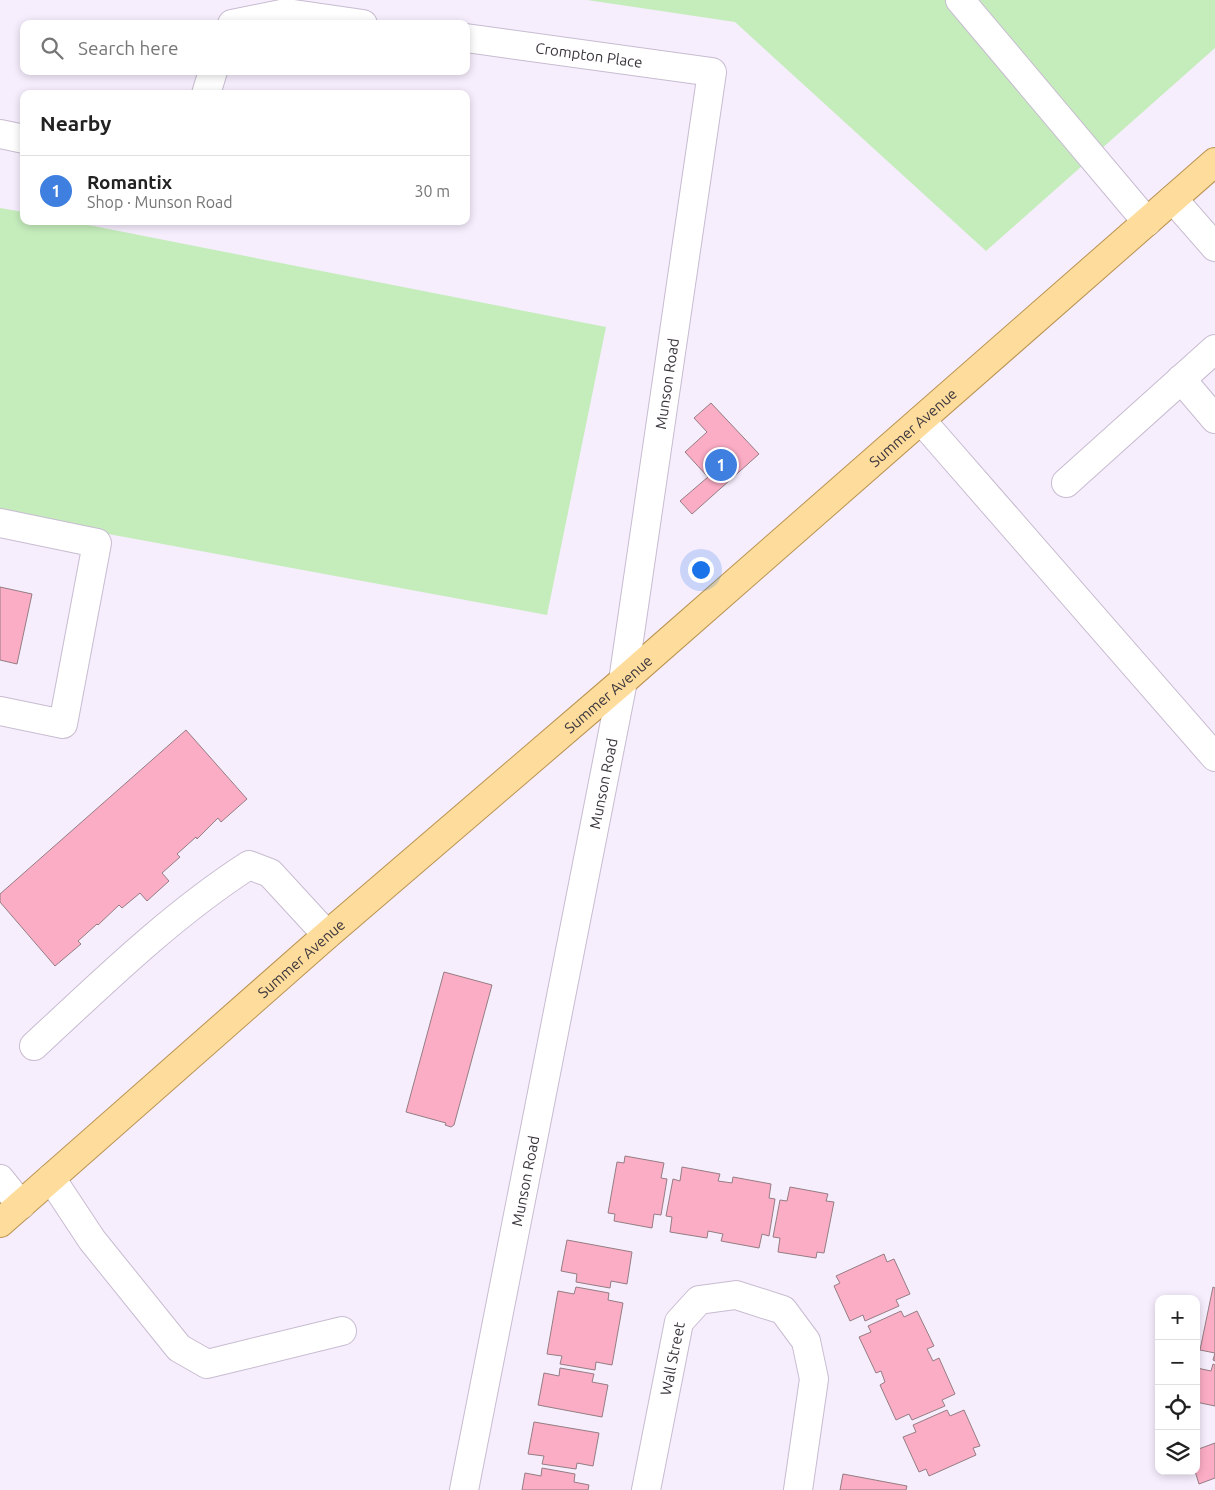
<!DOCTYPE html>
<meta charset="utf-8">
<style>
body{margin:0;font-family:Ubuntu,sans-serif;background:#f6f6f6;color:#222}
.controls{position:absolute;right:15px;bottom:15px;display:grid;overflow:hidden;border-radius:10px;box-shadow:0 2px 8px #0003}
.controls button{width:45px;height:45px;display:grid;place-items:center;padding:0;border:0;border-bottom:1px solid #e0e0e0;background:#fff;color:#222;font:25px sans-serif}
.you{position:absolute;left:700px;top:569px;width:18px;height:18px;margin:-12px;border:4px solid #fff;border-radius:50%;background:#1a73e8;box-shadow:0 0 0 8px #1a73e833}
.badge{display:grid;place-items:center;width:32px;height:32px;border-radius:50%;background:#6a38af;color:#fff;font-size:16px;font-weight:700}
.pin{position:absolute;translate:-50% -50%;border:2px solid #fff;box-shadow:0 1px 5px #0006}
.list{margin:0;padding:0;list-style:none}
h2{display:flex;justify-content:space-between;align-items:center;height:65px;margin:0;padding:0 20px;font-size:21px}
h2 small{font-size:16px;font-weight:400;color:#767676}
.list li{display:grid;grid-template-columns:32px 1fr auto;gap:15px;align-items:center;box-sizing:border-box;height:70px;padding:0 20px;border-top:1px solid #e0e0e0}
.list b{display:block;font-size:19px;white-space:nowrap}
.list p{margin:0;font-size:16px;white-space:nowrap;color:#767676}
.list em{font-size:16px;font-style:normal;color:#767676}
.icon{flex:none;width:28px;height:28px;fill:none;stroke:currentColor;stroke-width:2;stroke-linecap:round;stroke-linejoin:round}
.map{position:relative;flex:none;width:1215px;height:1490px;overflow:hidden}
.search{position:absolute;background:#fff;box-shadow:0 2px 8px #0003;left:20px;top:20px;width:450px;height:55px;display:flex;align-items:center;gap:12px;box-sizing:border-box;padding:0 18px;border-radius:10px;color:#767676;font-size:19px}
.panel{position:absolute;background:#fff;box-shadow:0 2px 8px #0003;left:20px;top:90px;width:450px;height:135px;border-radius:10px}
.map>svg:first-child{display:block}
.green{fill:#c5edbc}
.building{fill:#fcadc6;stroke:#947d83}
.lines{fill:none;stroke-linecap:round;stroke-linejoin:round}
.minor-casing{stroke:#c8bcd0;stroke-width:30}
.major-casing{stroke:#b99350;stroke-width:30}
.minor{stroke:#fff;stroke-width:28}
.major{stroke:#fedc9c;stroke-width:28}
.labels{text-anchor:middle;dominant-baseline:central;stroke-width:4.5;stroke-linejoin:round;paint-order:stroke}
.street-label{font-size:15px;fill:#3a353d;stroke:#fff}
</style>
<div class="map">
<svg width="1215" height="1490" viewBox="0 0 1215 1490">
<rect width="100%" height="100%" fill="#f6edfd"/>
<!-- green -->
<g class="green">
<polygon points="587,0 1215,0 1215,48 986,251 735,22"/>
<polygon points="0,208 24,212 24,221 68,221 606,327 547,615 0,514"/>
</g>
<!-- building -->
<g class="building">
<polygon points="711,403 759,454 692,514 680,501 708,477 685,452 707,432 694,418"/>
<polygon points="0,587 32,594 17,664 0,660"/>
<polygon points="186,730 247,799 221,822 218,818 197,839 196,837 177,854 180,857 162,873 169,881 147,901 140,893 122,908 119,905 98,925 97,924 78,941 81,944 55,966 0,902 0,894"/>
<polygon points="444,972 492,985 454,1125 451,1127 445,1125 446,1123 406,1112"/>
<polygon points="625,1156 664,1163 661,1178 667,1179 661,1215 654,1214 652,1228 614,1221 615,1214 608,1213 617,1162 624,1163"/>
<polygon points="682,1167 720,1174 718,1181 732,1183 733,1177 771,1184 769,1198 775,1199 769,1236 762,1234 759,1248 721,1241 723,1234 708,1231 707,1238 670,1232 672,1217 666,1216 673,1179 680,1181"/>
<polygon points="790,1187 828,1194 826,1201 834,1202 824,1253 817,1252 816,1258 778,1252 780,1238 773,1237 780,1200 787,1201"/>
<polygon points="567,1240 632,1252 627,1284 611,1281 610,1288 576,1282 577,1274 561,1271"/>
<polygon points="884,1254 887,1262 894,1259 910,1294 896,1300 899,1306 865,1321 863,1315 850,1321 834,1286 840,1283 836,1276"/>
<polygon points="576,1287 609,1293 608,1300 623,1303 612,1365 596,1362 595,1370 560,1364 562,1356 547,1354 558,1291 574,1294"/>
<polygon points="1213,1287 1215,1288 1215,1361 1213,1360 1215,1353 1200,1350"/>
<polygon points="901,1311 904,1317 917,1311 934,1346 927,1349 933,1361 939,1358 955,1394 942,1400 945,1406 912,1420 909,1414 896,1420 880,1385 885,1382 881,1371 876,1373 859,1337 871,1332 868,1326"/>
<polygon points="1213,1364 1215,1365 1215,1406 1196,1402 1197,1368 1211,1371"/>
<polygon points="560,1368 594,1374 592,1382 608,1385 602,1417 538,1405 544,1373 559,1376"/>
<polygon points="947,1410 950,1416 964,1410 980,1446 973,1448 976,1455 929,1476 926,1469 919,1472 903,1437 916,1432 913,1425"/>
<polygon points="534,1422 599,1433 593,1466 577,1463 576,1469 542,1464 544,1456 528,1454"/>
<polygon points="1215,1443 1215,1478 1199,1484 1195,1471 1196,1450"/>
<polygon points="542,1468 575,1474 574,1482 589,1485 588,1490 522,1490 525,1473 541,1476"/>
<polygon points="843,1474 907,1486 906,1490 840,1490"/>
</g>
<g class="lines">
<defs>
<g id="minor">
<polyline points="960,0 1147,222"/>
<polyline points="232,24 286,13 363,24"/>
<polyline points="206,94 213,71"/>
<polyline points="0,134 24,139"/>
<polyline points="1173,199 1215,247"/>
<polyline points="1181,379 1215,419"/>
<polyline points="921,420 1215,757"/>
<polyline points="1066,483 1215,349"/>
<polyline points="0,523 97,543 63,724 0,711"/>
<path d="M34 1046C102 983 170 916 249 865L270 873 327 935"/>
<polyline points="51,1178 92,1240 179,1348 207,1364 342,1331"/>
<polyline points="0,1179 21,1205"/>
<path id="s1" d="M464 1490 623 681 712 72 466 38"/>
<path id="s2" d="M646 1490 679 1322 699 1300 736 1295 783 1310 806 1341 814 1379 798 1490"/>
</g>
<g id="major">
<path id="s3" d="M0 1223 327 935 623 681 1215 162"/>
</g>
</defs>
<!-- minor casing -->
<use href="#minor" class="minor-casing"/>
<!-- major casing -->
<use href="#major" class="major-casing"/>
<!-- minor -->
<use href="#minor" class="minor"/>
<!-- major -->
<use href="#major" class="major"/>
</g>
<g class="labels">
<!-- street labels -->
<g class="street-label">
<text transform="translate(589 55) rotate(8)">Crompton Place</text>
<text stroke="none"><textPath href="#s1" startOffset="1125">Munson Road</textPath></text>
<text stroke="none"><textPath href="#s3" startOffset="1211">Summer Avenue</textPath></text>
<text stroke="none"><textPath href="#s3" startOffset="806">Summer Avenue</textPath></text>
<text stroke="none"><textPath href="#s1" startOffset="720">Munson Road</textPath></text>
<text stroke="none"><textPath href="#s3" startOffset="401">Summer Avenue</textPath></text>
<text stroke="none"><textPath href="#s1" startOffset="315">Munson Road</textPath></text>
<text stroke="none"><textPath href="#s2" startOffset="134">Wall Street</textPath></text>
</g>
</g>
</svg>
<div class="controls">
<button>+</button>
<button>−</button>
<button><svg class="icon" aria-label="locate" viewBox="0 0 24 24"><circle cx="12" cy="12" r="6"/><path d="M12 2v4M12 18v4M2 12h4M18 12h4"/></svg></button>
<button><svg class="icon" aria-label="layers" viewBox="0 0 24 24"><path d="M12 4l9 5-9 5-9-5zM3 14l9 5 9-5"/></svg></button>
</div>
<div class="you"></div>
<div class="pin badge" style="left:721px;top:465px;background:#3f7fe0">1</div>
<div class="search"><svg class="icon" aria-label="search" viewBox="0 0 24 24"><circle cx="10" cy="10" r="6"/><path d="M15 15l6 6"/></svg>Search here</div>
<section class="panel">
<h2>Nearby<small></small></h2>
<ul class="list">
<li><span class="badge" style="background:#3f7fe0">1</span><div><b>Romantix</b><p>Shop · Munson Road</p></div><em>30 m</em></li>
</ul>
</section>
</div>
